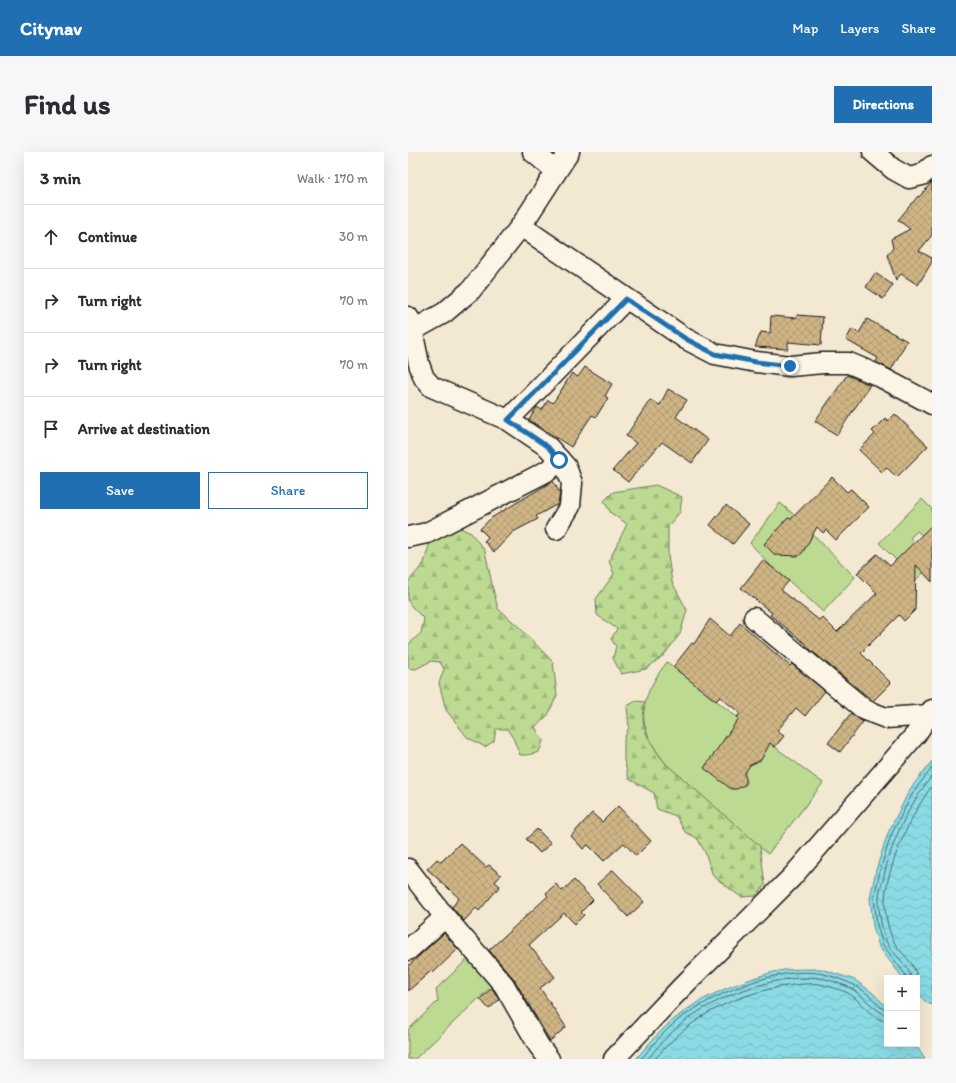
<!DOCTYPE html>
<meta charset="utf-8">
<style>
body{margin:0;font-family:Itim,sans-serif;background:#f7f7f7;color:#2b2b33}
.controls{position:absolute;right:12px;bottom:12px;display:grid;overflow:hidden;border-radius:0px;box-shadow:0 4px 16px #0002}
.controls button{width:36px;height:36px;display:grid;place-items:center;padding:0;border:0;border-bottom:1px solid #e1e1e2;background:#fff;color:#2b2b33;font:20px sans-serif}
.stop{position:absolute;width:12px;height:12px;margin:-9px;border:3px solid #1f6fb2;border-radius:50%;background:#fff}
.stop.end{background:#1f6fb2;border-color:#fff;box-shadow:0 1px 4px #0008}
.list{margin:0;padding:0;list-style:none}
h2{display:flex;justify-content:space-between;align-items:center;height:52px;margin:0;padding:0 16px;font-size:17px}
h2 small{font-size:13px;font-weight:400;color:#7c7c81}
.list li{display:grid;grid-template-columns:26px 1fr auto;gap:12px;align-items:center;box-sizing:border-box;height:64px;padding:0 16px;border-top:1px solid #e1e1e2}
.list b{display:block;font-size:15px;white-space:nowrap}
.list em{font-size:13px;font-style:normal;color:#7c7c81}
.actions{display:flex;gap:8px;padding:12px 16px}
.actions a{flex:1;padding:9px 0;border:1px solid #1f6fb2;border-radius:0px;text-align:center;font-size:14px;color:#1f6fb2}
.actions .main{background:#1f6fb2;color:#fff}
.icon{flex:none;width:22px;height:22px;fill:none;stroke:currentColor;stroke-width:2;stroke-linecap:round;stroke-linejoin:round}
.map{position:relative;flex:none;width:524px;height:907px;overflow:hidden;border-radius:0px}
header{display:flex;align-items:center;gap:24px;box-sizing:border-box;height:56px;padding:0 20px;background:#1f6fb2;color:#fff}
header strong{font-size:19px}
nav{display:flex;gap:22px;margin-inline-start:auto;font-size:14px}
.intro{display:flex;align-items:center;justify-content:space-between;box-sizing:border-box;height:96px;padding:0 24px}
h1{margin:0;font-size:28px}
.button{padding:10px 18px;border-radius:0px;background:#1f6fb2;color:#fff;font-size:14px;font-weight:700}
main{display:flex;gap:24px;padding:0 24px}
aside{flex:1;background:#fff;border-radius:0px;box-shadow:0 4px 16px #0002}
.map>svg:first-child{display:block}
.green{fill:#bcda92;stroke:#6c7b57}
.forest{fill:url(#forest-firs);stroke:#6c7b57}
.water{fill:url(#water-waves);stroke:#5e8f95}
.lines{fill:none;stroke-linecap:round;stroke-linejoin:round}
.shore{stroke:#48686c;stroke-width:1}
.building{fill:url(#building-cross-hatch);stroke:#1c1c1c}
.street-casing{stroke:#1c1c1c;stroke-width:23}
.street{stroke:#fcf5e5;stroke-width:20}
.route{stroke:#1f6fb2;stroke-width:5}
</style>
<header>
<strong>Citynav</strong>
<nav><a>Map</a><a>Layers</a><a>Share</a></nav>
</header>
<div class="intro"><h1>Find us</h1><a class="button">Directions</a></div>
<main>
<aside>
<h2>3 min<small>Walk · 170 m</small></h2>
<ul class="list">
<li><svg class="icon" aria-label="ahead" viewBox="0 0 24 24"><path d="M12 20V5M6 11l6-6 6 6"/></svg><div><b>Continue</b></div><em>30 m</em></li>
<li><svg class="icon" aria-label="right" viewBox="0 0 24 24"><path d="M7 20v-9h11M14 6l5 5-5 5"/></svg><div><b>Turn right</b></div><em>70 m</em></li>
<li><svg class="icon" aria-label="right" viewBox="0 0 24 24"><path d="M7 20v-9h11M14 6l5 5-5 5"/></svg><div><b>Turn right</b></div><em>70 m</em></li>
<li><svg class="icon" aria-label="arrive" viewBox="0 0 24 24"><path d="M6 21V4h12l-3 4 3 4H6"/></svg><div><b>Arrive at destination</b></div></li>
</ul>
<div class="actions"><a class="main">Save</a><a>Share</a></div>
</aside>
<div class="map">
<svg width="524" height="907" viewBox="0 0 524 907">
<defs>
<pattern id="forest-firs" width="22" height="20" patternUnits="userSpaceOnUse"><rect width="22" height="20" fill="#bcda92"/><path d="M5 1l3.5 6h-7zM16 11l3.5 6h-7z" fill="#a1ba7d"/></pattern>
<pattern id="water-waves" width="16" height="10" patternUnits="userSpaceOnUse"><rect width="16" height="10" fill="#8adbe5"/><path d="M0 5q4-4 8 0t8 0" fill="none" stroke="#76bbc4"/></pattern>
<pattern id="building-cross-hatch" width="8" height="8" patternUnits="userSpaceOnUse"><rect width="8" height="8" fill="#cfb585"/><path d="M0 0l8 8M0 8l8-8" fill="none" stroke="#b19b72"/></pattern>
</defs>
<rect width="100%" height="100%" fill="#f3e8d2"/>
<filter id="ink" filterUnits="userSpaceOnUse"><feTurbulence type="fractalNoise" baseFrequency=".025" numOctaves="2"/><feDisplacementMap in="SourceGraphic" scale="8" xChannelSelector="R" yChannelSelector="G"/><feConvolveMatrix kernelMatrix="1 2 1 2 8 2 1 2 1" color-interpolation-filters="sRGB"/></filter>
<g filter="url(#ink)">
<!-- green -->
<g class="green">
<polygon points="514,347 524,357 524,373 514,383 509,379 502,386 506,391 518,418 508,428 471,391"/>
<polygon points="372,351 384,361 447,425 415,460 381,429 363,414 342,391"/>
<path d="M259 510 367 595 415 631 360 702 258 612C237 585 227 563 245 531 249 523 254 517 259 510Z"/>
<polygon points="62,805 86,832 7,907 0,907 0,878 30,849 28,837"/>
</g>
<!-- forest -->
<g class="forest">
<polygon points="248,333 274,345 272,360 260,374 260,404 264,430 279,458 272,482 256,503 238,517 213,522 205,506 208,494 203,487 209,477 189,463 188,447 206,422 201,409 219,372 203,361 196,349 205,340"/>
<polygon points="52,376 63,381 77,399 85,437 90,457 110,474 145,510 149,543 140,563 127,575 135,589 131,600 120,603 112,603 105,586 99,577 88,577 86,589 77,595 59,585 38,558 31,531 36,517 32,510 23,509 8,517 0,516 0,493 13,481 16,467 3,454 0,448 0,430 16,411 21,393 35,380"/>
<path d="M228 549 237 550C236 556 235 563 235 569 237 585 248 599 258 612L352 694 357 733 348 744 333 745 305 724 297 700 289 686 277 680 268 664 249 657 246 641 221 627 216 608V587L221 575 219 554Z"/>
</g>
<!-- water -->
<g class="water">
<polygon points="524,609 524,853 518,850 509,841 509,826 495,826 471,795 465,774 462,746 468,718 480,681 502,637"/>
<path d="M413 817 447 828 465 841 479 856V892H507L517 907H228C260 867 287 847 335 830 348 825 363 820 376 818 389 817 401 817 413 817Z"/>
</g>
<g class="lines">
<!-- shore -->
<g class="shore">
<polyline points="498,826 497,822 475,793 469,773 466,746 472,719 483,683 506,639 524,616"/>
<path d="M503 826C502 814 485 802 479 791 474 780 470 758 471 746 471 740 473 734 475 728 483 690 500 654 524 624"/>
<path d="M509 826C508 810 491 801 485 788 480 778 476 757 477 746 480 712 504 660 524 634"/>
<path d="M233 907C244 894 255 880 269 869 303 842 379 809 423 824 440 830 452 834 465 847 469 851 473 857 479 858"/>
<path d="M240 907C249 895 259 884 271 874 302 847 353 828 393 826 399 826 406 825 412 826 420 827 429 831 438 834 452 839 469 862 479 863"/>
<path d="M247 907C262 889 280 873 300 861 328 845 363 834 396 832 401 832 406 831 411 832 418 833 433 838 440 841 453 848 464 869 479 869"/>
</g>
</g>
<!-- building -->
<g class="building">
<polygon points="524,30 524,83 511,99 524,106 524,110 510,133 493,122 488,128 479,103 485,96 483,87 502,77 490,68 510,44 511,45"/>
<polygon points="467,121 485,133 475,147 458,135"/>
<polygon points="389,163 415,165 413,193 380,190 380,197 347,195 353,180 362,181 363,164 388,166"/>
<polygon points="459,167 499,189 483,218 468,210 470,206 438,188 444,177 451,181"/>
<polygon points="177,215 204,232 197,244 200,246 188,265 184,263 163,295 121,268 129,255 134,258 140,248 145,251 164,221 170,225"/>
<polygon points="439,223 462,233 429,283 407,269"/>
<polygon points="260,237 279,248 268,265 300,288 284,311 254,290 220,330 205,318 228,291 218,284 242,248 252,253"/>
<polygon points="487,262 520,294 489,325 479,316 474,320 451,298 467,282 464,279 477,266 480,269"/>
<polygon points="424,325 439,340 443,337 461,355 428,388 418,378 415,381 409,375 395,400 391,404 367,403 356,392 380,366 383,367"/>
<polygon points="145,329 152,341 150,352 128,364 130,367 105,380 86,400 76,389 80,385 72,377 83,366"/>
<polygon points="318,353 341,372 325,392 302,373"/>
<polygon points="524,373 524,430 508,413 507,458 496,469 491,463 453,501 483,531 465,549 398,494 399,493 362,463 364,461 333,436 355,408 381,429 373,438 411,468 414,465 429,480 469,441 449,421 469,402 482,414"/>
<polygon points="302,467 322,484 332,471 382,514 384,512 417,539 397,564 388,556 369,579 376,584 367,595 362,591 353,608 342,613 336,622 338,626 338,632 329,637 323,637 296,616 331,566 329,565 332,561 312,545 308,549 265,515 284,491 286,492"/>
<polygon points="443,561 455,570 432,600 420,591"/>
<polygon points="210,654 243,689 228,704 216,691 196,709 180,693 175,697 163,684 184,661 194,670"/>
<polygon points="129,677 143,691 132,701 118,687"/>
<polygon points="52,691 78,715 81,713 93,723 87,730 92,734 71,759 68,756 56,769 44,755 51,746 19,717 29,707 33,710"/>
<polygon points="205,718 236,750 220,765 189,732"/>
<polygon points="166,728 185,748 173,760 176,763 167,772 156,761 121,793 147,825 132,836 158,875 142,889 106,827 81,798 140,744 138,741 148,732 154,739"/>
<polygon points="36,781 50,797 25,821 23,819 0,839 0,814"/>
<polygon points="84,836 91,848 81,857 72,847"/>
</g>
<g class="lines">
<defs>
<g id="street">
<polyline points="125,0 148,19"/>
<polyline points="465,0 485,17 501,26 514,23 524,14"/>
<polyline points="113,74 278,187 307,202 348,210 382,214 415,211 441,211 467,222 524,252"/>
<polyline points="0,165 2,168 11,212 16,226 24,235 100,268 140,295 158,315 164,331 162,354 148,377"/>
<polyline points="0,181 36,161 63,138 113,74 161,0"/>
<polyline points="100,268 218,147"/>
<polyline points="0,385 19,381 141,318 151,307"/>
<polyline points="346,466 457,558 478,566 521,563"/>
<polyline points="0,717 37,765 96,833 131,894 141,907"/>
<polyline points="0,798 37,765"/>
<polyline points="206,907 273,836 384,725 508,582 524,558"/>
</g>
</defs>
<!-- street casing -->
<use href="#street" class="street-casing"/>
<!-- street -->
<use href="#street" class="street"/>
</g>
</g>
<g class="lines" filter="url(#ink)">
<!-- route -->
<polyline class="route" points="151,308 140,295 100,268 218,147 278,187 307,202 348,210 382,214"/>
</g>
</svg>
<div class="controls">
<button>+</button>
<button>−</button>
</div>
<div class="stop" style="left:151px;top:308px"></div>
<div class="stop end" style="left:382px;top:214px"></div>
</div>
</main>
